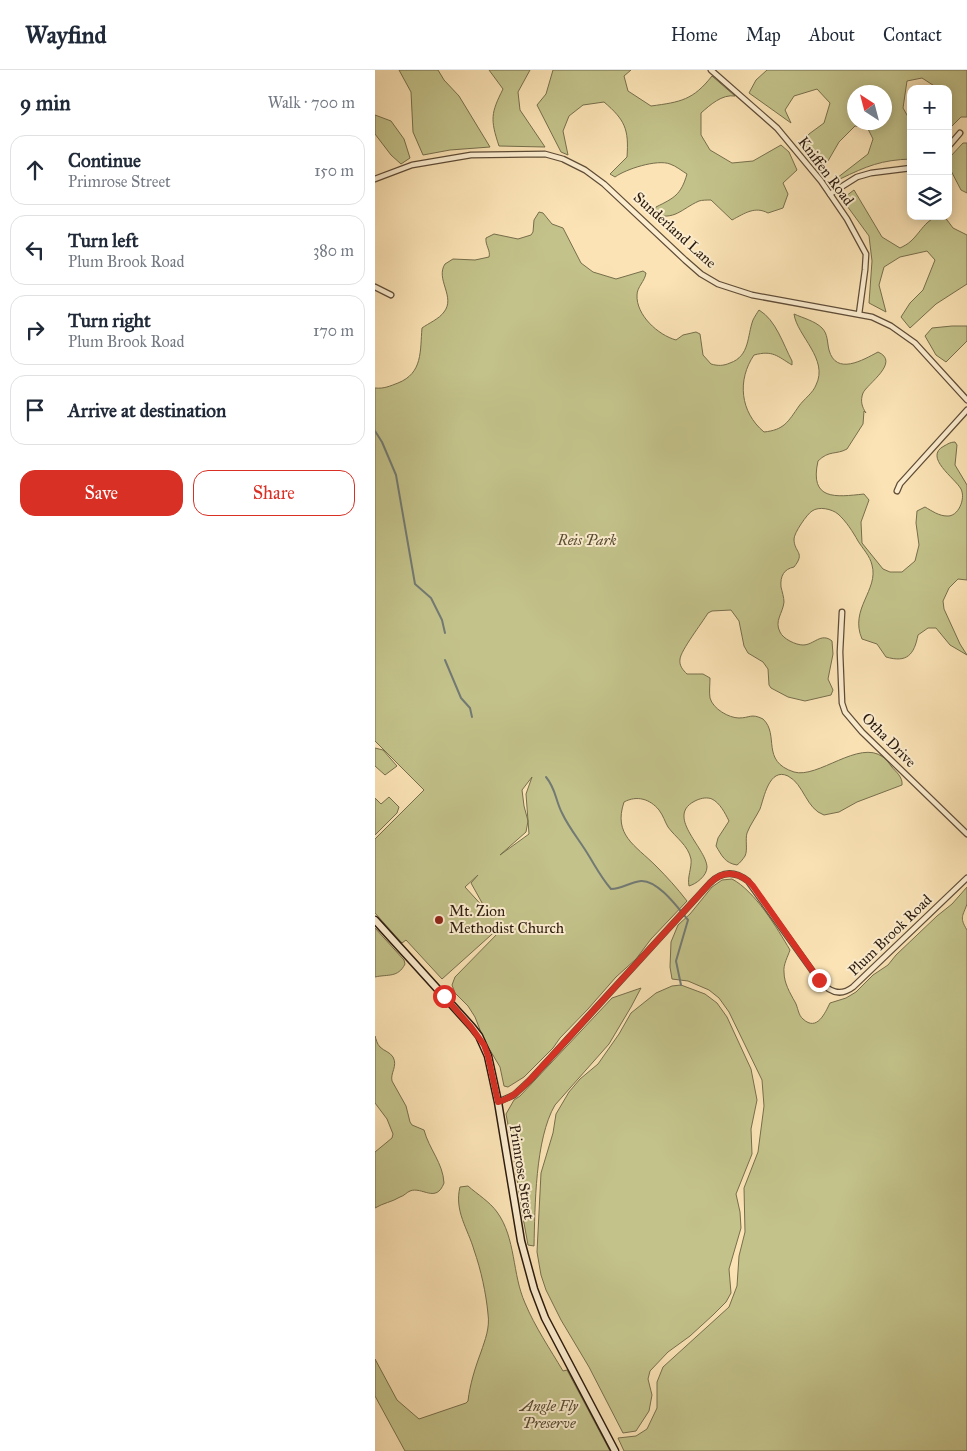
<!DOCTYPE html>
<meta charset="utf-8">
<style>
body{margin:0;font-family:"IM FELL Great Primer",serif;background:#f6f6f7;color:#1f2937}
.controls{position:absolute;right:15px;top:15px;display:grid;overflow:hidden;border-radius:10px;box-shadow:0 2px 12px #0003}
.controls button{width:45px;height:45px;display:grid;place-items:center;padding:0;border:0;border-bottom:1px solid #e0e1e3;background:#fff;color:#1f2937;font:25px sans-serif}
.compass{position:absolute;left:472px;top:15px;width:45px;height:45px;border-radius:50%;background:#fff;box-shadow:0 2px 12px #0003;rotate:324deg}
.stop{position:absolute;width:15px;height:15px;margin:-11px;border:4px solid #d93025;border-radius:50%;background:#fff}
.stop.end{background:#d93025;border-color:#fff;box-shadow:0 1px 5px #0008}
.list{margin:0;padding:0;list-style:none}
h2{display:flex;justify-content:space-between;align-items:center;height:65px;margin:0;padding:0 20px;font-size:21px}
h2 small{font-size:16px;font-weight:400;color:#747a83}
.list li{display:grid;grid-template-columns:32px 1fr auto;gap:15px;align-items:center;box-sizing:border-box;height:70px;margin:0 10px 10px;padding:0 10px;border:1px solid #e0e1e3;border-radius:15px}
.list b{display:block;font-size:19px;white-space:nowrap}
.list p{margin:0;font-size:16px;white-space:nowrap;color:#747a83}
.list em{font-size:16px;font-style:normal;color:#747a83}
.actions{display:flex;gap:10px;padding:15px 20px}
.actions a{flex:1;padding:11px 0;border:1px solid #d93025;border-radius:15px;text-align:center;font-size:18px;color:#d93025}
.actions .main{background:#d93025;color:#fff}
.icon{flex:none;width:28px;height:28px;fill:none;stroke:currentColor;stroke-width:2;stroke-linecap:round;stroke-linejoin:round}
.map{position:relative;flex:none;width:592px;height:1381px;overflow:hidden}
header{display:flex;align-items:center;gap:30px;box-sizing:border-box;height:70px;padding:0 25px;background:#fff;border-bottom:1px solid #e0e1e3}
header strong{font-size:24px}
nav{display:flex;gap:28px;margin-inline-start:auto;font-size:18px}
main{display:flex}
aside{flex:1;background:#fff}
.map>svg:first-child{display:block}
.green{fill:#c3c28a;stroke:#766e4c;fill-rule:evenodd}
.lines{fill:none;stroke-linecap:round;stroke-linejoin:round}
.stream{stroke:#727a74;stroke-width:2}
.minor-casing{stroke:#5e4c37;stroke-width:7}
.secondary-casing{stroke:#29190d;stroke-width:9}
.minor{stroke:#fcedcf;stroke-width:4.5}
.secondary{stroke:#fcedcf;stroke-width:6}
.route{stroke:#d93025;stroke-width:6}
.poi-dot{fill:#8f2418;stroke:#fcedcf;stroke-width:2}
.labels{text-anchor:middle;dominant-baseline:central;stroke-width:4;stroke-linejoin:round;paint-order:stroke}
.street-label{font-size:15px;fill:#29190d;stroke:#fcedcf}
.park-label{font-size:15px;font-style:italic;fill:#574c32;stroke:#fcedcf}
.poi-label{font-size:15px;fill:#29190d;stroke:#fcedcf;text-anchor:start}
</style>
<header>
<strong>Wayfind</strong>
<nav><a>Home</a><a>Map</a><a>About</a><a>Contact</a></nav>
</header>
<main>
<aside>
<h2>9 min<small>Walk · 700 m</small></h2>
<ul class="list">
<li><svg class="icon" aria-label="ahead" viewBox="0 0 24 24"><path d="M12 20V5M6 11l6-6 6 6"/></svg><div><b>Continue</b><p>Primrose Street</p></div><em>150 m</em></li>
<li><svg class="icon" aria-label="left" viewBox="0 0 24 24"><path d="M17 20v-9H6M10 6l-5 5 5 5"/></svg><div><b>Turn left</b><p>Plum Brook Road</p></div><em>380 m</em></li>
<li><svg class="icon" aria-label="right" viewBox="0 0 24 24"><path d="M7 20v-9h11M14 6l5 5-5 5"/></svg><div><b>Turn right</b><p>Plum Brook Road</p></div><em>170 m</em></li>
<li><svg class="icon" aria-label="arrive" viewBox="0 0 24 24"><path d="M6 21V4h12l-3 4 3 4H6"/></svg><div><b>Arrive at destination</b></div></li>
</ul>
<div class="actions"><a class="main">Save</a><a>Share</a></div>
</aside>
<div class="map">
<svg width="592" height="1381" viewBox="0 0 592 1381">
<rect width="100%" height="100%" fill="#fbe3b5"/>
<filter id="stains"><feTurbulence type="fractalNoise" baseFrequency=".004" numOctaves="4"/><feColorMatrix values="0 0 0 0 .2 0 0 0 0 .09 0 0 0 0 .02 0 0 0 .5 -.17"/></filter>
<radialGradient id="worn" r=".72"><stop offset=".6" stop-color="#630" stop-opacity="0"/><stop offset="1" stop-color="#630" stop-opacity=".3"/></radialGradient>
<!-- green -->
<g class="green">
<polygon points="24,0 63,0 69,10 84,26 115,77 75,80 48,85 38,62 36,22"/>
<path d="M114 0H155L143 22 145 40 170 77 124 76C115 49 116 43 128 19Z"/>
<path d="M178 0H256L249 6 253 21 276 36C306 32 318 30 337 6L360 26C347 24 335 35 326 43V65L335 80 357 93 378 91 406 75 414 82 422 100 408 113 413 124 408 138 393 143C380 136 370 143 357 150L336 130C332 130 327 130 324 131 306 139 300 151 278 144L281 137C299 128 306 125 312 104 307 101 301 96 295 94 282 89 251 99 240 107L235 104 252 87C254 59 250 50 229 32L208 35 194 46 188 61 193 85 186 82 162 35 171 24Z"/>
<path d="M392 0H592V47H586L573 60V19H564L547 8 532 11 528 38 536 52V89C506 90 492 96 465 109L462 108 493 84 498 69 492 57 480 56 464 72 453 91 444 93 428 72 434 64 449 53 455 33 442 19 419 26 410 40 416 53 374 23 381 10ZM480 22H510V52H480Z"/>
<polygon points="0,45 16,51 29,69 35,88 26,94 16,85 0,64"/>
<polygon points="588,73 592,73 592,123 586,120 573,95 575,87"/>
<path d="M479 120 507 167 525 178C529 176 533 174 536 171 547 161 552 146 569 146L578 158 592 165V214L561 234 535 258 526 247 535 233 548 220 560 190 552 181 525 187 509 197 504 215 511 242 494 233 497 191 494 166 467 129Z"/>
<path d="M164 142 168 143 177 154 188 158 206 193 218 202 241 209 268 201 271 203C270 211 262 217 262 225 261 245 283 265 301 270L308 265 321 262 325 264 328 285 336 294C343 296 348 296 355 293 375 286 372 266 378 250 380 246 382 243 384 240 401 250 408 274 417 291V295C402 286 398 280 379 285 362 310 365 342 389 362 409 360 413 352 424 336 429 329 438 323 441 315 454 289 422 266 419 244 428 248 440 251 447 258 453 264 452 272 454 280 461 306 488 290 503 282 526 292 492 314 488 323 485 331 487 337 491 343L489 341 488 354 472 379C461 385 454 380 443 391 434 431 461 427 489 424L494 430 486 452 487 473 508 499 515 502H527L540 491 544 475 541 453 542 441 550 437C557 441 564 446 572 446 583 447 591 429 586 419 580 408 548 387 569 376 573 374 575 372 580 372L582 375 580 395 592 415V510L583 509 574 518 568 531 569 539 585 574 592 585 575 575 561 558H553L543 565C539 585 532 593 511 587L502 574 487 569C474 539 504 520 497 495 495 486 488 479 483 471 478 462 471 451 463 444 457 439 444 436 437 441 432 444 419 463 419 469 419 483 431 482 419 497 409 499 405 506 406 517 407 521 409 528 409 532 408 543 399 551 405 562 408 569 421 575 428 575 439 575 446 562 457 571L458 584 453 609 458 620 456 625 430 631 413 627 396 618 394 615 393 599 388 592 373 583 369 576 364 551 356 540 337 541 333 543C327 553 306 580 305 589 304 596 308 600 312 604H328L335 608C335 614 334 622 335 628 338 639 354 648 364 648 375 648 376 643 388 649 405 665 385 691 419 702 443 709 484 669 508 687 511 689 514 693 516 696 521 702 528 707 527 715L482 732 464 742 449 745C431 739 429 714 413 706 394 697 389 728 385 739 381 747 375 755 372 763 370 770 373 780 370 786 368 789 365 793 362 795 350 793 347 786 341 776L343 768 354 751C350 743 345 733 337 729 332 727 327 728 322 730 288 745 331 777 332 797 332 806 321 814 314 816 312 807 317 798 316 789 313 775 301 768 293 757 290 752 288 745 284 740 275 729 262 725 249 732 238 765 260 775 281 796 292 807 302 818 312 831L276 869 261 889 241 907 213 939 185 968 178 978 149 1007 133 1017 129 1016 125 997 109 970 100 947 93 936 80 923 77 915 80 907 125 861V857L67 909 31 870 27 873 0 843V769L49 720 0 671V318C9 319 15 316 23 313 48 303 45 281 47 258 54 253 64 249 69 242 81 227 60 209 70 194L78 189 100 190 114 187C116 181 110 175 111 168L119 164 143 169 156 165 158 162 159 150ZM157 707 151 724 154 764 125 785 151 762 153 751 149 736 147 720ZM103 805 96 813 111 840 90 817Z"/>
<polygon points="577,256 592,256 592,271 571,292 561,285 550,266 557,258"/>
<polygon points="0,678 8,680 22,696 10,705 0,696"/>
<polygon points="14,727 24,737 22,743 0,765 0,728 6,734"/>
<path d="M357 809C380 821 402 858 415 880 413 886 408 895 409 902 409 913 415 923 420 932 423 937 423 945 428 949 442 962 450 943 455 933L471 928 481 922 498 905 513 895 521 885 562 846 577 834 592 817C592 822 592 829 592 834 588 846 584 847 592 860V1381H249L243 1368 261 1366 272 1359 282 1338V1312L288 1297 354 1237 362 1216 364 1186 370 1162 369 1118 383 1082 389 1036 387 1010 354 942 344 928 334 920 313 911 297 909 295 897 296 872 303 855 315 844 337 817 347 810Z"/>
<path d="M0 858 29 890 30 894C23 908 13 904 0 907Z"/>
<polygon points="306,915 330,924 342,933 352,947 376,999 382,1030 376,1059 377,1084 361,1124 365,1142 366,1158 354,1199 356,1223 351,1232 338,1245 315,1266 293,1282 275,1301 273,1309 277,1325 274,1341 261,1361 248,1363 214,1297 186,1250 171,1220 166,1205 162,1182 166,1103 178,1063 181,1044 194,1022 205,1009 223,994 244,964 256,943 281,923 297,916"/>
<path d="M266 918 256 937 234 974 180 1035C160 1069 160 1137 159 1176L153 1175C144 1131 140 1087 131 1044L139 1030 145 1026 237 928Z"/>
<path d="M0 966C1 969 2 974 5 977 9 981 15 982 18 987 23 996 15 1003 17 1011L31 1036 35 1052 37 1055 49 1060C54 1079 68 1093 69 1113 61 1134 47 1116 35 1121 32 1122 29 1126 25 1127 17 1132 8 1133 0 1138V1082L17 1068 18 1064 12 1049 0 1033Z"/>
<path d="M93 1116C102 1124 115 1132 122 1142 141 1168 137 1204 150 1233 160 1257 175 1279 188 1301L192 1300 235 1381H30L0 1326V1289L22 1330 44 1349 91 1333 93 1331C95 1314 100 1298 106 1282 110 1270 115 1258 113 1244 111 1223 106 1200 99 1180 93 1159 79 1141 85 1117Z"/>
</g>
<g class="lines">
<!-- stream -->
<g class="stream">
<polyline points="0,361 7,372 21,405 40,514 56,528 67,550 70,563"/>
<polyline points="70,590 86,628 95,638 97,647"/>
<path d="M171 707C181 719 180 729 187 743 194 758 205 771 214 786 222 799 226 807 236 819 247 819 255 812 266 811 283 810 303 838 313 850L301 891 306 915"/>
</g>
<defs>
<g id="minor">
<polyline points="336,0 402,58 446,111 472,149 491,184 490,200 484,244"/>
<polyline points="573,77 585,63"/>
<polyline points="0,109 37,95 96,85 170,84 188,89 210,100 229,114 310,190 326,204 343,214 377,225 497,247 516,256 540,273 592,330"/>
<polyline points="455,124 482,107 496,103 536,98"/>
<polyline points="0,217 16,225"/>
<polyline points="522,421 525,414 592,340"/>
<polyline points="467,542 465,582 467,633 470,642 487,662 592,764"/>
<path d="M123 1032 139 1025 155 1010 335 813C347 801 360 801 373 811L444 910C454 922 465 927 478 917L592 808"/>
</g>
<polyline id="secondary" points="0,850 97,957 104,966 113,986 123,1032 146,1171 159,1219 170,1248 240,1381"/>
</defs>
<!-- minor casing -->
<use href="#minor" class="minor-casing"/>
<!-- secondary casing -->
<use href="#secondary" class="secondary-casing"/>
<!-- minor -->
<use href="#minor" class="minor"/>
<!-- secondary -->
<use href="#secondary" class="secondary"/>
</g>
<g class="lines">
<!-- route -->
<path class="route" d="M69 926 96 957 109 975 113 986 123 1032C137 1028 145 1020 155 1010L335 813C349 799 366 802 378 816L444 910"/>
</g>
<!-- markers -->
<circle class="poi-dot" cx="64" cy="850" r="5"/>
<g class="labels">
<!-- street labels -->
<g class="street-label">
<text transform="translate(451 101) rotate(53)">Kniffen Road</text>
<text transform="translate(300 160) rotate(42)">Sunderland Lane</text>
<text transform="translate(514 670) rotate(45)">Otha Drive</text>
<text transform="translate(515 865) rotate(-44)">Plum Brook Road</text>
<text transform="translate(147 1102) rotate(81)">Primrose Street</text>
</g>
<!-- park labels -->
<g class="park-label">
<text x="212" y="470">Reis Park</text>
<text x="174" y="1336">Angle Fly<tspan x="174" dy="17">Preserve</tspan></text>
</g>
<!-- poi labels -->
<g class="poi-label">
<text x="74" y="841">Mt. Zion<tspan x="74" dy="17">Methodist Church</tspan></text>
</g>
</g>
<rect width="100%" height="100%" filter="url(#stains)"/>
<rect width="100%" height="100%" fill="url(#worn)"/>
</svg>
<div class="controls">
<button>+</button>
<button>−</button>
<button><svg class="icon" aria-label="layers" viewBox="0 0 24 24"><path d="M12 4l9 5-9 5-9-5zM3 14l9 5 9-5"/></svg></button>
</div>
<svg class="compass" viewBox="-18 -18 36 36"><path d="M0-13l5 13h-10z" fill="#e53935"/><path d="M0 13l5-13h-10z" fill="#747a83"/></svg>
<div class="stop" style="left:69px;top:926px"></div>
<div class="stop end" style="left:444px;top:910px"></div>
</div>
</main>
